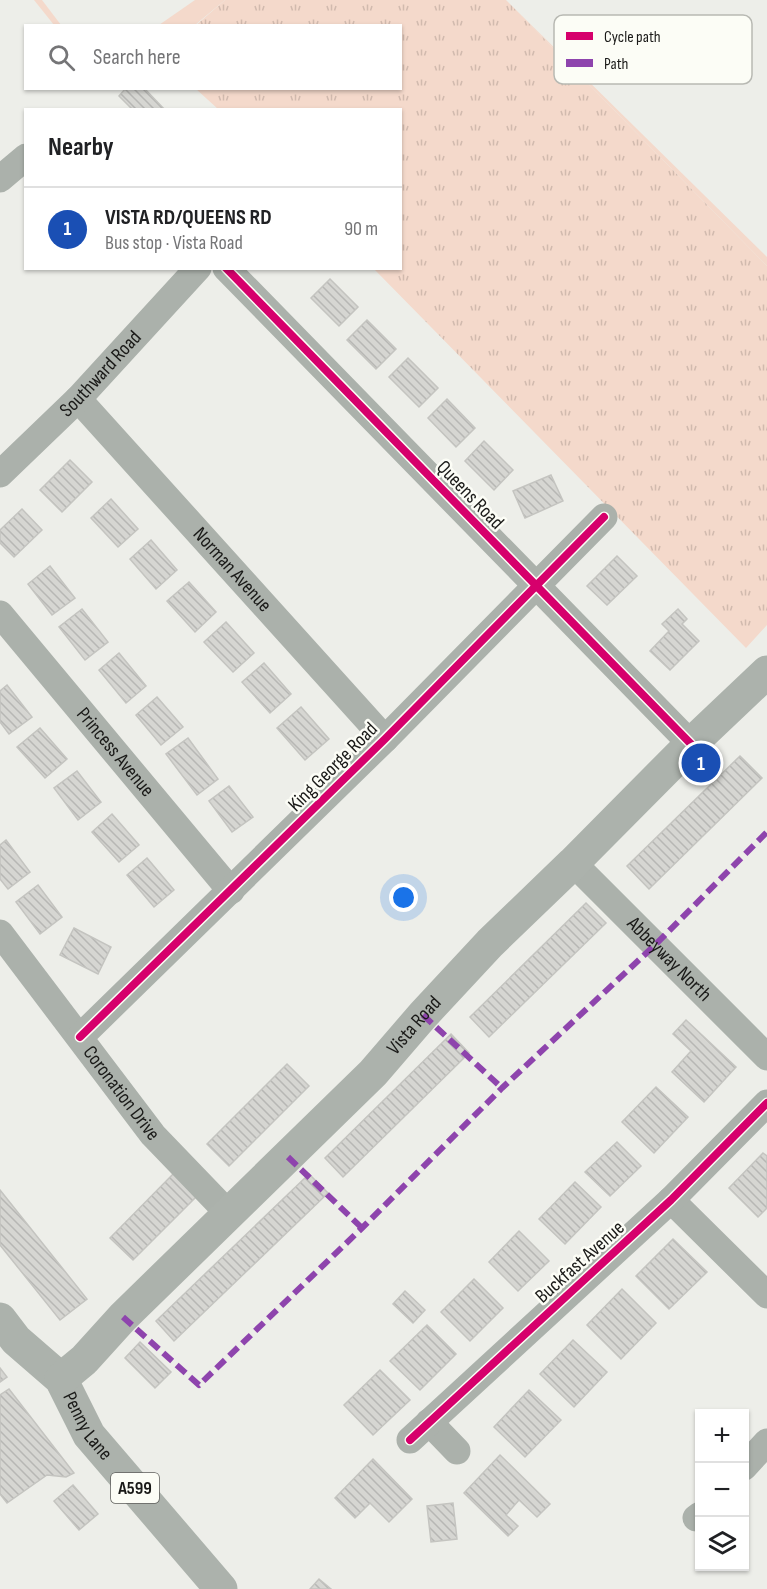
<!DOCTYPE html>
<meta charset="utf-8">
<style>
body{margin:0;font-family:"Sofia Sans Condensed",sans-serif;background:#f6f6f6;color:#202124}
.controls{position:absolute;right:18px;bottom:18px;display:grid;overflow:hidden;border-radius:0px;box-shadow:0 2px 4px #0004}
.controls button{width:54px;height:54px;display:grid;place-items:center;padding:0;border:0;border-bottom:2px solid #e0e0e0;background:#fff;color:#202124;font:30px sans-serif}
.you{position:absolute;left:404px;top:898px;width:21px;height:21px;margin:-15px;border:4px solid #fff;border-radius:50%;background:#1a73e8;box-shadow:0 0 0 9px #1a73e833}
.badge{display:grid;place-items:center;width:39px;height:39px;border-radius:50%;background:#b45309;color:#fff;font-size:20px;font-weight:700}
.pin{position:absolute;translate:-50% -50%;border:3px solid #fff;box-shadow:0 2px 6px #0006}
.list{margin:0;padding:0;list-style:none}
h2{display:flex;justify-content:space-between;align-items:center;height:78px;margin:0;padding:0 24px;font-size:26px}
h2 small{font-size:20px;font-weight:400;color:#757577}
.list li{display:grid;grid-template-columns:39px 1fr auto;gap:18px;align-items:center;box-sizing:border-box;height:84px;padding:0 24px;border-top:2px solid #e0e0e0}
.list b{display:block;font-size:22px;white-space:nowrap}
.list p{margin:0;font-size:20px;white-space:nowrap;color:#757577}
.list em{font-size:20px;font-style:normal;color:#757577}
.icon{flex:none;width:33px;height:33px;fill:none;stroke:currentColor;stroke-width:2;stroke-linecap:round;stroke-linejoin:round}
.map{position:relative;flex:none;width:767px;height:1589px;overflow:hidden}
.search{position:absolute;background:#fff;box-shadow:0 2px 4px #0004;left:24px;top:24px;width:378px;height:66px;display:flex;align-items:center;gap:15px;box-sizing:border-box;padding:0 21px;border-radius:0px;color:#757577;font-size:22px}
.panel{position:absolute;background:#fff;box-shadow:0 2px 4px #0004;left:24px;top:108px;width:378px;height:162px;border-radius:0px}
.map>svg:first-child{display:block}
.grass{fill:#f4d9cb}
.park{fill:url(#park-tufts)}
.building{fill:url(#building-back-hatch);stroke:#c4c4c0;stroke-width:1.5}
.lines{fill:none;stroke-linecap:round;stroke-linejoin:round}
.minor{stroke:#abb1ab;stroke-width:27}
.major{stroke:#acb2ac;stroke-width:33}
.quiet{stroke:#8e44ad;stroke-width:6;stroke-dasharray:12 6;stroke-linecap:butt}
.cycleway-casing{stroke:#fcfdf6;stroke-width:11}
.cycleway{stroke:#d6006c;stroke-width:8}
.labels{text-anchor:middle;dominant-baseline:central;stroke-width:5;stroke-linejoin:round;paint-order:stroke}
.shield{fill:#fcfdf6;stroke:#5e5e5b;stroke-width:1.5}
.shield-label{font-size:18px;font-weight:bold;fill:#1a1a18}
.street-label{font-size:20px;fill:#1a1a18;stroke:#fcfdf6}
.key{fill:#fcfdf6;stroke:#b8b9b3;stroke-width:1.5}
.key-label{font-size:16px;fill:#1a1a18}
</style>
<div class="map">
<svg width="767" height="1589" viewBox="0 0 767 1589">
<defs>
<pattern id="park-tufts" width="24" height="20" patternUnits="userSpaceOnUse" patternTransform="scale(1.5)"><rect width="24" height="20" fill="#f4d9cb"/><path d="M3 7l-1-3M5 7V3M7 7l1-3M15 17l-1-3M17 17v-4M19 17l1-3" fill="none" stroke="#d1baae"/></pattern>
<pattern id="building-back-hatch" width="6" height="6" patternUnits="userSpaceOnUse" patternTransform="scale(1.5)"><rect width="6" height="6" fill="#d6d6d2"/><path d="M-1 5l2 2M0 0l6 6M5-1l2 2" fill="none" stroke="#b7b7b4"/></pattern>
</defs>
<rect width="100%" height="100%" fill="#edeee9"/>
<!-- grass -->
<g class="grass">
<polygon points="34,0 42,0 61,25 54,25"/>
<polygon points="195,0 225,0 195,25 159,25"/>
<polygon points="506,0 767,257 767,266"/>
</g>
<!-- park -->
<polygon class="park" points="225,0 506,0 767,266 767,625 746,648 374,269 400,268 400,110 218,109 196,89 400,88 400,26 195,26"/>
<!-- building -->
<g class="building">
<polygon points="126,88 144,88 165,110 133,110 119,96"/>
<polygon points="330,279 358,307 339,326 311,298"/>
<polygon points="367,320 396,349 376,369 347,340"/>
<polygon points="408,358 438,388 419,407 389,377"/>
<polygon points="447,399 475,428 456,447 428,418"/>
<polygon points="484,441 513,470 494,490 465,461"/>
<polygon points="70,460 92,482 62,512 40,490"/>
<polygon points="551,475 563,501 525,518 513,491"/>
<polygon points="111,499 138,529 118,547 91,518"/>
<polygon points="22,509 42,530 14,557 0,543 0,530"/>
<polygon points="151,540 177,570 156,589 130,559"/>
<polygon points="617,556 637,576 607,605 587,586"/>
<polygon points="50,566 75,598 52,615 28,584"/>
<polygon points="189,582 216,612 195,632 167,601"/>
<polygon points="82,609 108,642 85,660 59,627"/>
<polygon points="678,609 687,619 682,624 699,641 670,670 650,651 669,631 662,624"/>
<polygon points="226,622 254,653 233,672 204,642"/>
<polygon points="119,653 146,686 126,703 99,670"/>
<polygon points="264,663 291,694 270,713 242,682"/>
<polygon points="7,685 32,717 9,734 0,722 0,691"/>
<polygon points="157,697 183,727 161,745 136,715"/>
<polygon points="301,707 329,739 305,760 277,728"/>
<polygon points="40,728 67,759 45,778 17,747"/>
<polygon points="188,738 218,779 197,795 166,754"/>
<polygon points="740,756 762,778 649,889 627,866"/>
<polygon points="77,771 101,802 78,820 54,788"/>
<polygon points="229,786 253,817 232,832 209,801"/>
<polygon points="112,814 139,845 119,862 92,832"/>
<polygon points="6,840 30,872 8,889 0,879 0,845"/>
<polygon points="147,858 174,890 154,907 127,875"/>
<polygon points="38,885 62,917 40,934 16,902"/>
<polygon points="586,903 606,923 489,1037 470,1017"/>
<polygon points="74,928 111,947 98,974 60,955"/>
<polygon points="686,1020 736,1067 704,1102 672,1072 691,1051 673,1034"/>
<polygon points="451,1034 469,1053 343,1177 325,1158"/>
<polygon points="287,1064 309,1086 229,1166 207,1144"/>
<polygon points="656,1087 688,1117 654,1153 622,1122"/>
<polygon points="617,1142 641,1166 610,1196 585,1172"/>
<polygon points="763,1153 767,1156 767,1208 758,1217 729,1188"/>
<polygon points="175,1172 198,1195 133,1260 110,1238"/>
<polygon points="309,1174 328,1193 174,1341 156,1321"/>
<polygon points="575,1182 601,1207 565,1244 539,1219"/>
<polygon points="0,1190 87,1299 60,1320 0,1245"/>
<polygon points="519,1231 549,1261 518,1291 489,1262"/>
<polygon points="673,1239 707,1272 669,1309 636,1276"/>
<polygon points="474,1279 503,1308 470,1341 441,1312"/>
<polygon points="622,1289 656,1323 621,1359 587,1325"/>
<polygon points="405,1291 425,1310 413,1323 393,1304"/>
<polygon points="427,1325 456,1354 420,1390 390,1361"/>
<polygon points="573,1340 607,1372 574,1407 540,1374"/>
<polygon points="140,1342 171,1372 155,1388 125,1358"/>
<polygon points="0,1368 7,1377 0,1382"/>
<polygon points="380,1370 410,1400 373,1435 344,1405"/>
<polygon points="9,1389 74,1473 66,1477 47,1475 7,1503 0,1494 0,1395"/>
<polygon points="529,1390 561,1420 525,1457 494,1427"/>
<polygon points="500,1455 550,1504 537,1517 519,1500 506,1515 518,1526 508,1536 464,1493"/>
<polygon points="373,1459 412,1499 389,1522 370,1503 355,1518 335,1498"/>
<polygon points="73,1485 98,1514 79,1530 54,1501"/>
<polygon points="453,1503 457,1539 431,1542 427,1506"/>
<polygon points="319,1579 331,1589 310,1589"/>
</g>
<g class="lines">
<!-- minor -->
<g class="minor">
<polyline points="0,179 26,157"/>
<polyline points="226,268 691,744"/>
<path id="s1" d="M78 399 385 739"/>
<path id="s2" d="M0 474 78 399 198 268"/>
<path id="s3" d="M0 614 231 891"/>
<path id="s4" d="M573 863 767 1057"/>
<path id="s5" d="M0 933 153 1135 230 1215"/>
<polyline points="80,1037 385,739 604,517"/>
<polyline points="671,1200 767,1295"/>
<polyline points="429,1422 457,1451"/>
<polyline points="410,1440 671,1200 767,1103"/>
<polyline points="744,1467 767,1442"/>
<polyline points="696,1518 700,1515"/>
</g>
<!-- major -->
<g class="major">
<path id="s6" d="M0 1319 16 1340 61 1379 89 1435 221 1589"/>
<path id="s7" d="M61 1379 84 1360 123 1317 373 1073 423 1015 490 943 573 863 691 744 767 672"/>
</g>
<!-- quiet -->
<g class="quiet">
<polyline points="423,1015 502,1088"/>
<polyline points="288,1157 362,1228"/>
<polyline points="123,1317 199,1385 362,1228 502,1088 656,944 767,832"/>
</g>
<defs>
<g id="cycleway">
<polyline points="226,268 691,744"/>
<polyline points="80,1037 385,739 604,517"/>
<polyline points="410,1440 671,1200 767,1103"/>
</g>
</defs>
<!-- cycleway casing -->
<use href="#cycleway" class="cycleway-casing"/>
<!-- cycleway -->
<use href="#cycleway" class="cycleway"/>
</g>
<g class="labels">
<!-- shield labels -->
<rect class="shield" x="111" y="1473" width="48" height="30" rx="4.5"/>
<g class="shield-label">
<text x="135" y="1488">A599</text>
</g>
<!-- street labels -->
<g class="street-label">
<text stroke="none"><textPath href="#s2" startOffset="142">Southward Road</textPath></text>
<text transform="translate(470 495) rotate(46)">Queens Road</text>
<text stroke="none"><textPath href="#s1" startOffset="230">Norman Avenue</textPath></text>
<text stroke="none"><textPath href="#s3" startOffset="180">Princess Avenue</textPath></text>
<text transform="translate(333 767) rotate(-45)">King George Road</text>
<text stroke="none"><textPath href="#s4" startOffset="136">Abbeyway North</textPath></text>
<text stroke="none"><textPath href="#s7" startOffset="500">Vista Road</textPath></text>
<text stroke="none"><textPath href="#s5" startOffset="201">Coronation Drive</textPath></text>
<text transform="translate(580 1262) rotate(-42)">Buckfast Avenue</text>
<text stroke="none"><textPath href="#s6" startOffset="140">Penny Lane</textPath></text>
</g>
</g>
<!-- legend -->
<rect x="554" y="15" width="198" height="69" rx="9" class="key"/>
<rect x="566" y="32" width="27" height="8" fill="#d6006c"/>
<rect x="566" y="59" width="27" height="8" fill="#8e44ad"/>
<g class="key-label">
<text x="604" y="42">Cycle path</text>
<text x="604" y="69">Path</text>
</g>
</svg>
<div class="controls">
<button>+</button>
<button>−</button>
<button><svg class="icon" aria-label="layers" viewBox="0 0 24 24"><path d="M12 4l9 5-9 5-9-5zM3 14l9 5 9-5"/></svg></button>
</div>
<div class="you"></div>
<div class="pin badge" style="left:701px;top:763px;background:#1a4fb4">1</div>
<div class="search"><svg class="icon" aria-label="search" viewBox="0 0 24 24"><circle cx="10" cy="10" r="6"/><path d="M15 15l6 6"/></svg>Search here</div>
<section class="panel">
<h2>Nearby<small></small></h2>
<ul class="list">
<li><span class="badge" style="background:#1a4fb4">1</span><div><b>VISTA RD/QUEENS RD</b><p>Bus stop · Vista Road</p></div><em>90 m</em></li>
</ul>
</section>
</div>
